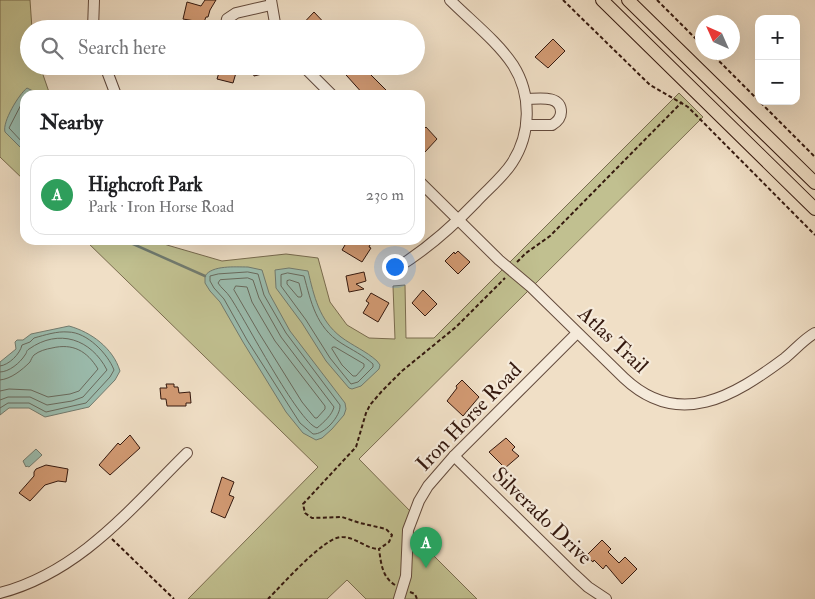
<!DOCTYPE html>
<meta charset="utf-8">
<style>
body{margin:0;font-family:"IM FELL Double Pica",serif;background:#f6f6f6;color:#202124}
.controls{position:absolute;right:15px;top:15px;display:grid;overflow:hidden;border-radius:10px;box-shadow:0 5px 20px #0002}
.controls button{width:45px;height:45px;display:grid;place-items:center;padding:0;border:0;border-bottom:1px solid #e0e0e0;background:#fff;color:#202124;font:25px sans-serif}
.compass{position:absolute;left:695px;top:15px;width:45px;height:45px;border-radius:50%;background:#fff;box-shadow:0 5px 20px #0002;rotate:315deg}
.you{position:absolute;left:394px;top:266px;width:18px;height:18px;margin:-12px;border:4px solid #fff;border-radius:50%;background:#1a73e8;box-shadow:0 0 0 8px #1a73e833}
.badge{display:grid;place-items:center;width:32px;height:32px;border-radius:50%;background:#8f2418;color:#fff;font-size:16px;font-weight:700}
.pin{position:absolute;translate:-50% -41px;filter:drop-shadow(0 1px 2px #0008)}
.pin::after{content:'';position:absolute;top:26px;width:18px;height:15px;background:inherit;clip-path:polygon(0 0,100% 0,50% 100%)}
.list{margin:0;padding:0;list-style:none}
h2{display:flex;justify-content:space-between;align-items:center;height:65px;margin:0;padding:0 20px;font-size:21px}
h2 small{font-size:16px;font-weight:400;color:#757577}
.list li{display:grid;grid-template-columns:32px 1fr auto;gap:15px;align-items:center;box-sizing:border-box;height:80px;margin:0 10px 10px;padding:0 10px;border:1px solid #e0e0e0;border-radius:15px}
.list b{display:block;font-size:19px;white-space:nowrap}
.list p{margin:0;font-size:16px;white-space:nowrap;color:#757577}
.list em{font-size:16px;font-style:normal;color:#757577}
.icon{flex:none;width:28px;height:28px;fill:none;stroke:currentColor;stroke-width:2;stroke-linecap:round;stroke-linejoin:round}
.map{position:relative;flex:none;width:815px;height:599px;overflow:hidden}
.search{position:absolute;background:#fff;box-shadow:0 5px 20px #0002;left:20px;top:20px;width:405px;height:55px;display:flex;align-items:center;gap:12px;box-sizing:border-box;padding:0 18px;border-radius:28px;color:#757577;font-size:19px}
.panel{position:absolute;background:#fff;box-shadow:0 5px 20px #0002;left:20px;top:90px;width:405px;height:155px;border-radius:15px}
.map>svg:first-child{display:block}
.green{fill:#c1c090;stroke:#7a6c4f}
.water{fill:#9bbdaf;stroke:#727b6f}
.lines{fill:none;stroke-linecap:round;stroke-linejoin:round}
.shore{stroke:#686a5e;stroke-width:1}
.stream{stroke:#727b6f;stroke-width:2.5}
.building{fill:#d29a73;stroke:#34180e}
.minor-casing{stroke:#634a3c;stroke-width:12}
.major-casing{stroke:#34180e;stroke-width:14}
.path{stroke:#34180e;stroke-width:2;stroke-dasharray:4 2.5;stroke-linecap:butt}
.minor{stroke:#f5eada;stroke-width:10}
.major{stroke:#f0dfc6;stroke-width:12}
.labels{text-anchor:middle;dominant-baseline:central;stroke-width:4.5;stroke-linejoin:round;paint-order:stroke}
.street-label{font-size:21px;fill:#34180e;stroke:#f5eada}
</style>
<div class="map">
<svg width="815" height="599" viewBox="0 0 815 599">
<rect width="100%" height="100%" fill="#f0dfc6"/>
<filter id="stains"><feTurbulence type="fractalNoise" baseFrequency=".004" numOctaves="4"/><feColorMatrix values="0 0 0 0 .2 0 0 0 0 .09 0 0 0 0 .02 0 0 0 .5 -.17"/></filter>
<radialGradient id="worn" r=".72"><stop offset=".6" stop-color="#630" stop-opacity="0"/><stop offset="1" stop-color="#630" stop-opacity=".3"/></radialGradient>
<!-- green -->
<g class="green">
<polygon points="0,0 30,0 32,29 29,29 29,66 40,66 50,95 25,95 25,181 0,157"/>
<polygon points="679,93 703,117 359,459 413,514 409,531 477,599 366,599 347,580 327,599 188,599 318,467 85,240 156,240 167,245 222,261 286,254 318,258 330,302 347,325 369,338 395,339 393,286 405,285 406,338 434,338"/>
</g>
<!-- water -->
<g class="water">
<path d="M27 88 33 91 34 95H25V152L5 132C2 122 19 94 27 88Z"/>
<path d="M248 267 262 270 269 293 290 331 345 403 346 409 344 415 332 429 322 438 316 440 303 433 286 412 243 342 220 302 210 291 205 283V276C212 265 235 267 248 267Z"/>
<path d="M289 268 308 271C314 296 319 320 341 337 353 346 366 351 377 361L380 365 379 369 361 386 352 389 349 388 326 361 302 323 276 288 275 270Z"/>
<path d="M69 326C91 332 113 348 120 371L115 380 89 407 45 417 29 408H9L0 415V362L16 349 15 342 17 340H23L31 334Z"/>
<polygon points="36,449 42,455 29,467 27,466 26,467 23,461"/>
</g>
<g class="lines">
<!-- shore -->
<g class="shore">
<polyline points="25,97 9,128 25,145"/>
<path d="M248 272 258 274 264 295 286 333 340 405C341 416 324 435 313 434L300 423 291 409 247 340 224 299 214 288 210 281V276L218 274Z"/>
<path d="M288 273 304 276C311 302 316 327 341 343 352 350 363 355 373 364V367L358 382 351 384 330 358 306 320 281 286V275Z"/>
<path d="M248 278 253 280 259 298 281 337 334 407C332 415 324 422 317 428 298 422 245 319 230 297 227 292 221 288 218 283L220 280Z"/>
<polygon points="290,280 299,283 302,295 301,297 298,297 287,284 287,281"/>
<polygon points="236,286 247,287 252,302 275,341 325,406 325,409 317,418 315,418 302,402 259,333 234,290"/>
<polygon points="333,347 335,347 364,364 364,367 356,376 353,376 342,365 332,349"/>
<path d="M0 366C9 365 20 354 22 345L30 342 34 338C45 335 57 331 68 332 87 332 108 354 114 370L110 377 86 403 46 412 29 403H8L0 408"/>
<path d="M0 372C9 372 20 363 25 355 28 351 25 352 29 349 59 328 91 339 107 370L83 397 72 401 47 405 30 397H8L0 400"/>
<path d="M0 380C11 379 22 370 30 362 31 360 32 357 34 355 39 351 46 349 52 348 73 343 87 351 98 369L79 391 70 394 48 397 31 390 9 389 0 391"/>
</g>
<!-- stream -->
<polyline class="stream" points="124,240 205,276"/>
</g>
<!-- building -->
<g class="building">
<polygon points="205,0 216,0 210,10 208,17 206,17 202,27 194,25 195,21 183,19 187,2 201,6"/>
<polygon points="314,12 330,29 298,29"/>
<polygon points="553,39 565,51 548,68 535,57"/>
<polygon points="221,66 238,66 233,83 217,79"/>
<polygon points="251,66 282,66 282,69 254,76"/>
<polygon points="338,66 362,66 391,95 364,95"/>
<polygon points="426,127 437,139 425,152 420,147 420,133"/>
<polygon points="348,240 366,240 371,243 369,247 371,248 362,262 342,250"/>
<polygon points="458,251 470,262 458,274 445,261 454,252 455,254"/>
<polygon points="364,272 366,281 356,284 364,289 349,292 346,276"/>
<polygon points="423,290 437,304 425,316 412,303"/>
<polygon points="371,293 389,303 378,322 363,313 369,303 366,301"/>
<polygon points="462,380 479,397 463,416 447,401 457,388 456,386"/>
<polygon points="166,384 174,384 174,387 178,387 179,393 190,392 191,403 186,403 186,406 167,406 166,399 161,399 160,388 167,388"/>
<polygon points="130,435 140,448 110,475 99,465 118,443 120,445"/>
<polygon points="506,438 515,447 512,450 519,456 505,468 489,452"/>
<polygon points="46,465 68,469 66,482 58,481 45,485 30,501 19,493 34,476 34,472 36,469"/>
<polygon points="222,477 234,482 229,495 234,497 225,518 211,512"/>
<polygon points="602,540 611,549 608,552 619,563 625,557 637,569 622,584 606,565 603,569 594,560 593,562 586,556"/>
</g>
<g class="lines">
<defs>
<g id="minor">
<polyline points="271,0 276,29"/>
<polyline points="93,29 94,0"/>
<polyline points="225,29 227,19 236,13 271,5"/>
<polyline points="105,66 116,95"/>
<polyline points="303,66 332,95"/>
<path d="M526 99C537 99 561 94 561 112 561 118 557 122 552 125H526"/>
<path d="M420 182 499 260 531 287 624 378C679 430 734 396 785 358 795 350 804 339 815 333"/>
<path d="M398 267C427 249 452 227 476 202 488 189 503 177 512 163 531 134 532 95 513 65 498 42 470 20 450 0"/>
<polyline points="454,456 574,574 588,587 606,599"/>
<path d="M0 593C80 572 130 509 187 453"/>
<polyline points="399,599 406,576 408,530 419,501 428,486 454,456 577,333"/>
</g>
<g id="major">
<polyline points="602,0 815,209"/>
<polyline points="628,0 815,183"/>
</g>
</defs>
<!-- minor casing -->
<use href="#minor" class="minor-casing"/>
<!-- major casing -->
<use href="#major" class="major-casing"/>
<!-- path -->
<g class="path">
<polyline points="563,0 650,85 688,107 815,235"/>
<polyline points="657,0 702,45"/>
<polyline points="710,52 815,157"/>
<polyline points="517,262 526,253 550,236 682,102"/>
<polyline points="112,539 174,599"/>
<path d="M395 585C382 577 381 563 379 549L389 542 392 535 386 529 360 523 342 517 312 518 305 513 303 504 356 447 366 413 370 405 382 391 402 371 456 327 505 278"/>
<polyline points="410,592 415,594 417,599"/>
<path d="M268 599C282 585 325 536 342 537 356 537 366 549 379 549"/>
</g>
<!-- minor -->
<use href="#minor" class="minor"/>
<!-- major -->
<use href="#major" class="major"/>
</g>
<g class="labels">
<!-- street labels -->
<g class="street-label">
<text transform="translate(613 340) rotate(43)">Atlas Trail</text>
<text transform="translate(469 417) rotate(-46)">Iron Horse Road</text>
<text transform="translate(542 516) rotate(44)">Silverado Drive</text>
</g>
</g>
<rect width="100%" height="100%" filter="url(#stains)"/>
<rect width="100%" height="100%" fill="url(#worn)"/>
</svg>
<div class="controls">
<button>+</button>
<button>−</button>
</div>
<svg class="compass" viewBox="-18 -18 36 36"><path d="M0-13l5 13h-10z" fill="#e53935"/><path d="M0 13l5-13h-10z" fill="#757577"/></svg>
<div class="you"></div>
<div class="pin badge" style="left:426px;top:568px;background:#2e9e5b">A</div>
<div class="search"><svg class="icon" aria-label="search" viewBox="0 0 24 24"><circle cx="10" cy="10" r="6"/><path d="M15 15l6 6"/></svg>Search here</div>
<section class="panel">
<h2>Nearby<small></small></h2>
<ul class="list">
<li><span class="badge" style="background:#2e9e5b">A</span><div><b>Highcroft Park</b><p>Park · Iron Horse Road</p></div><em>230 m</em></li>
</ul>
</section>
</div>
